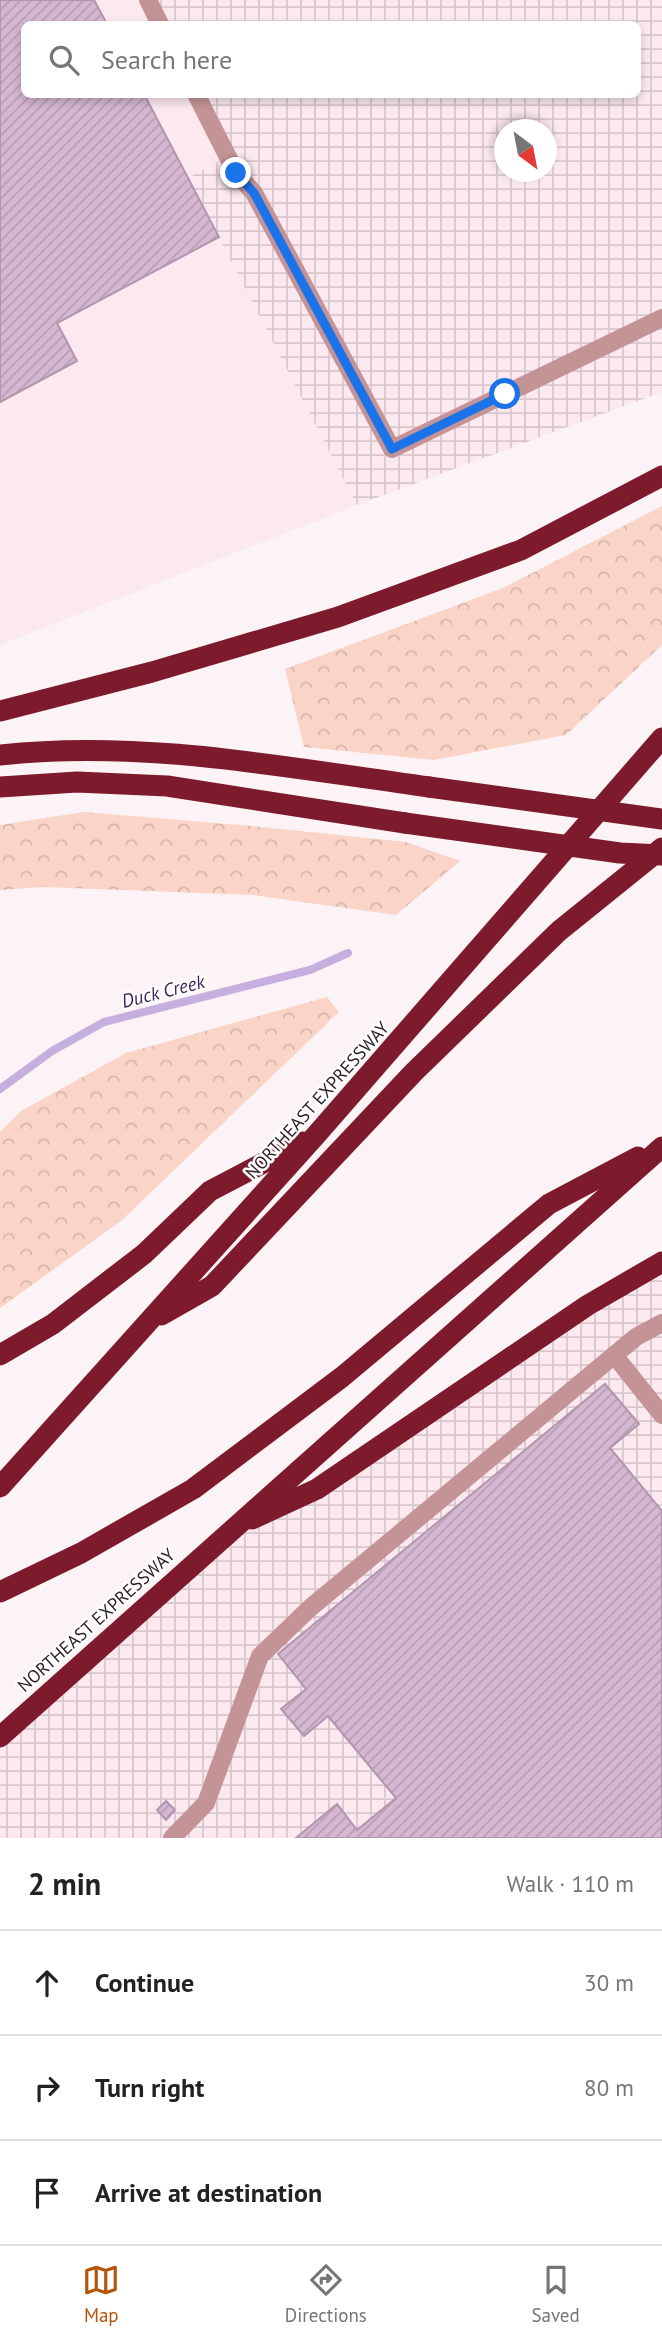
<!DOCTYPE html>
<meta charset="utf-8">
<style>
body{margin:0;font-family:"PT Sans",sans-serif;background:#f2f2f2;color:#222}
.compass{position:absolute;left:494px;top:119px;width:63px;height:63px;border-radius:50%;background:#fff;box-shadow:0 4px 10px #0003;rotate:148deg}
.stop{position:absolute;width:21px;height:21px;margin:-16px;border:5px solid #1a73e8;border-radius:50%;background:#fff}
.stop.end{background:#1a73e8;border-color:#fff;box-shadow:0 2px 7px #0008}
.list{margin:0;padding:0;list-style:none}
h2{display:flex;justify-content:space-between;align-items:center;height:91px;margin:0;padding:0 28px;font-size:30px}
h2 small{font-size:23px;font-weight:400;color:#767676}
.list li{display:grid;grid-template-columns:46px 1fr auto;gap:21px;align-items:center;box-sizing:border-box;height:105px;padding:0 28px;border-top:2px solid #e0e0e0}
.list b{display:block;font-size:26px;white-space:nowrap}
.list em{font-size:23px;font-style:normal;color:#767676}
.icon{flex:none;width:38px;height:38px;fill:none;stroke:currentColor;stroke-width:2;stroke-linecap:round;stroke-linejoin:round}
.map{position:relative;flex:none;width:662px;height:1838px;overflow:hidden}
.search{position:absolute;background:#fff;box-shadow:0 4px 10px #0003;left:21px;right:21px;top:21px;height:77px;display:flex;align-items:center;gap:18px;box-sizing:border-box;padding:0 24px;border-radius:10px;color:#767676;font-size:26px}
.sheet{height:406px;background:#fff}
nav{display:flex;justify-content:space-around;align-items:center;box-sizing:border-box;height:98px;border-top:2px solid #e0e0e0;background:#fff;font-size:19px;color:#767676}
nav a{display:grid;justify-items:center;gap:4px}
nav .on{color:#b45309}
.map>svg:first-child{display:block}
.built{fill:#fce8ef}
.industrial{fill:url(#industrial-grid);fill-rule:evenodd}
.forest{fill:url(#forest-crowns)}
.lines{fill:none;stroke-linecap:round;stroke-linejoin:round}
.stream{stroke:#c6aedf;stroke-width:8}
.building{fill:url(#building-hatch);stroke:#b295ae;stroke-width:2}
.minor{stroke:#c49395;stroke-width:18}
.highway{stroke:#7d1b2c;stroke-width:21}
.highway-bridge{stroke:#7d1b2c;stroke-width:21}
.route{stroke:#1a73e8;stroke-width:9}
.labels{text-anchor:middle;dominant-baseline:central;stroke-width:5;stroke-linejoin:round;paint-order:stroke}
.street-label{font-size:18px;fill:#2c1e23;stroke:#fff}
.water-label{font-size:19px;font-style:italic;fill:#401f59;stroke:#fff}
</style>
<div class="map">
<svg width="662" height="1838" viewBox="0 0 662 1838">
<defs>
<pattern id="industrial-grid" width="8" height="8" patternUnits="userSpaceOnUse" patternTransform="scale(1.75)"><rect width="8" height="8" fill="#fce8ef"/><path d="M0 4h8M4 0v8" fill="none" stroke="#d8c7cd"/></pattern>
<pattern id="forest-crowns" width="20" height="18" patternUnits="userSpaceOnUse" patternTransform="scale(1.75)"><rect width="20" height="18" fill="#fad4c7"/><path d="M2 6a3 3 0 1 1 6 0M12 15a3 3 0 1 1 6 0" fill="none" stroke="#d6b6ab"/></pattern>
<pattern id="building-hatch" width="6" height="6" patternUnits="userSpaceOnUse" patternTransform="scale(1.75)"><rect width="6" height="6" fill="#d5b7d1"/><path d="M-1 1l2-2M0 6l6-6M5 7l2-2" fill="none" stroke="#b79db3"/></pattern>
</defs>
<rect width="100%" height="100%" fill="#fbf3f6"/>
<!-- built -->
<polygon class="built" points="0,0 146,0 159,24 24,24 24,94 194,95 226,157 188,178 357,505 0,645"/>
<!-- industrial -->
<g class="industrial">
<path d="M146 0H662V392L357 505 188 178 226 157 194 95 638 94V24H159ZM504 130H546V172H504Z"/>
<polygon points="662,1262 662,1838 0,1838 0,1737 231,1529 317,1489"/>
</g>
<!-- forest -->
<g class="forest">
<polygon points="662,506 662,645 566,735 434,760 304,747 285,669 503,588"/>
<polygon points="84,812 252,826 406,842 460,861 396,915 252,895 44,887 0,890 0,825"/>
<polygon points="327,997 339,1012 121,1221 0,1308 0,1132 21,1111 126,1053"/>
</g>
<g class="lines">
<!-- stream -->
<polyline class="stream" points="0,1089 52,1051 104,1022 310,970 348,953"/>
</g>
<!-- building -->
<g class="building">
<polygon points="0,0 94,0 107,24 24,24 24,94 144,94 219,237 57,323 77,361 0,402"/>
<polygon points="605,1384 639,1424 610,1448 662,1511 662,1838 296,1838 337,1804 357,1830 396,1798 328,1716 304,1736 281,1709 306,1689 278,1654"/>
<polygon points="166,1801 175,1810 166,1820 157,1810"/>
</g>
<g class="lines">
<!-- minor -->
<g class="minor">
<polyline points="148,0 160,24"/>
<polyline points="196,94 236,173 254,193 392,449 662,318"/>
<polyline points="614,1355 662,1415"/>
<polyline points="172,1838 206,1803 260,1656 310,1608 636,1337 662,1323"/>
</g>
<!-- highway -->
<g class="highway">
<polyline points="0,711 152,672 338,617 521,550 662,476"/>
<path d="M0 755C143 739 288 768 429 787"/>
<polyline points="0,787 77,782 167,786 405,823"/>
<polyline points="161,1315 212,1286 414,1072 559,931 662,848"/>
<polyline points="0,1355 53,1324 144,1254 210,1191 303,1142"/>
<polyline points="0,1487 317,1134 662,738"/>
<polyline points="252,1519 317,1489 588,1305 662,1262"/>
<polyline points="0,1592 81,1553 193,1489 342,1377 549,1204 638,1157"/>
<polyline points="0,1737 662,1147"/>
</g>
<!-- highway-bridge -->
<g class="highway-bridge">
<polyline points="429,787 662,819"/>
<polyline points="405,823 620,853 662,855"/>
</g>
</g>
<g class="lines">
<!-- route -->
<polyline class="route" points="236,173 254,193 392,449 505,394"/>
</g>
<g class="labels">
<!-- street labels -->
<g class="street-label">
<text transform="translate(317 1100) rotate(-48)">NORTHEAST EXPRESSWAY</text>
<text transform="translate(96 1620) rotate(-42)">NORTHEAST EXPRESSWAY</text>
</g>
<!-- water labels -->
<g class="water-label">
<text transform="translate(163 991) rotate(-14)">Duck Creek</text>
</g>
</g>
</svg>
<svg class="compass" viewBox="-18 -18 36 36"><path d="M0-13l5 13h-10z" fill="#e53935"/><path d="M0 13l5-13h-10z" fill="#767676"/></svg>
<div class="stop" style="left:505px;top:394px"></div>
<div class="stop end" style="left:236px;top:173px"></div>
<div class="search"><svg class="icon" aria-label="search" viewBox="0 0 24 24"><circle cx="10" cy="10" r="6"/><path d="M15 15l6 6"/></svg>Search here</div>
</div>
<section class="sheet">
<h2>2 min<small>Walk · 110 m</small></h2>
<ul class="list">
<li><svg class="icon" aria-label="ahead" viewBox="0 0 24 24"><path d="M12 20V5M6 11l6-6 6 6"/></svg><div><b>Continue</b></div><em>30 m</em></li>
<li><svg class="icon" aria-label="right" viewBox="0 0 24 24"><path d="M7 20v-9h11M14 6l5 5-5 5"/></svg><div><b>Turn right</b></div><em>80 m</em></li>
<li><svg class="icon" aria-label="arrive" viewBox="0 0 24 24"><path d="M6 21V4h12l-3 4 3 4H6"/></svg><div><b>Arrive at destination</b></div></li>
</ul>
</section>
<nav>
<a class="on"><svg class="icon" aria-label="map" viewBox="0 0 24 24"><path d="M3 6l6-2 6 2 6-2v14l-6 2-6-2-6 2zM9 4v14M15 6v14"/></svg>Map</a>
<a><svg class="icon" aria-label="directions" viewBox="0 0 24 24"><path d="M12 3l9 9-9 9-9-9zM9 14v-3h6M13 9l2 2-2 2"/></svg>Directions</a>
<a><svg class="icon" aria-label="saved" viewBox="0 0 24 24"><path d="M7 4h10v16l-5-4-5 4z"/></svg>Saved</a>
</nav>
